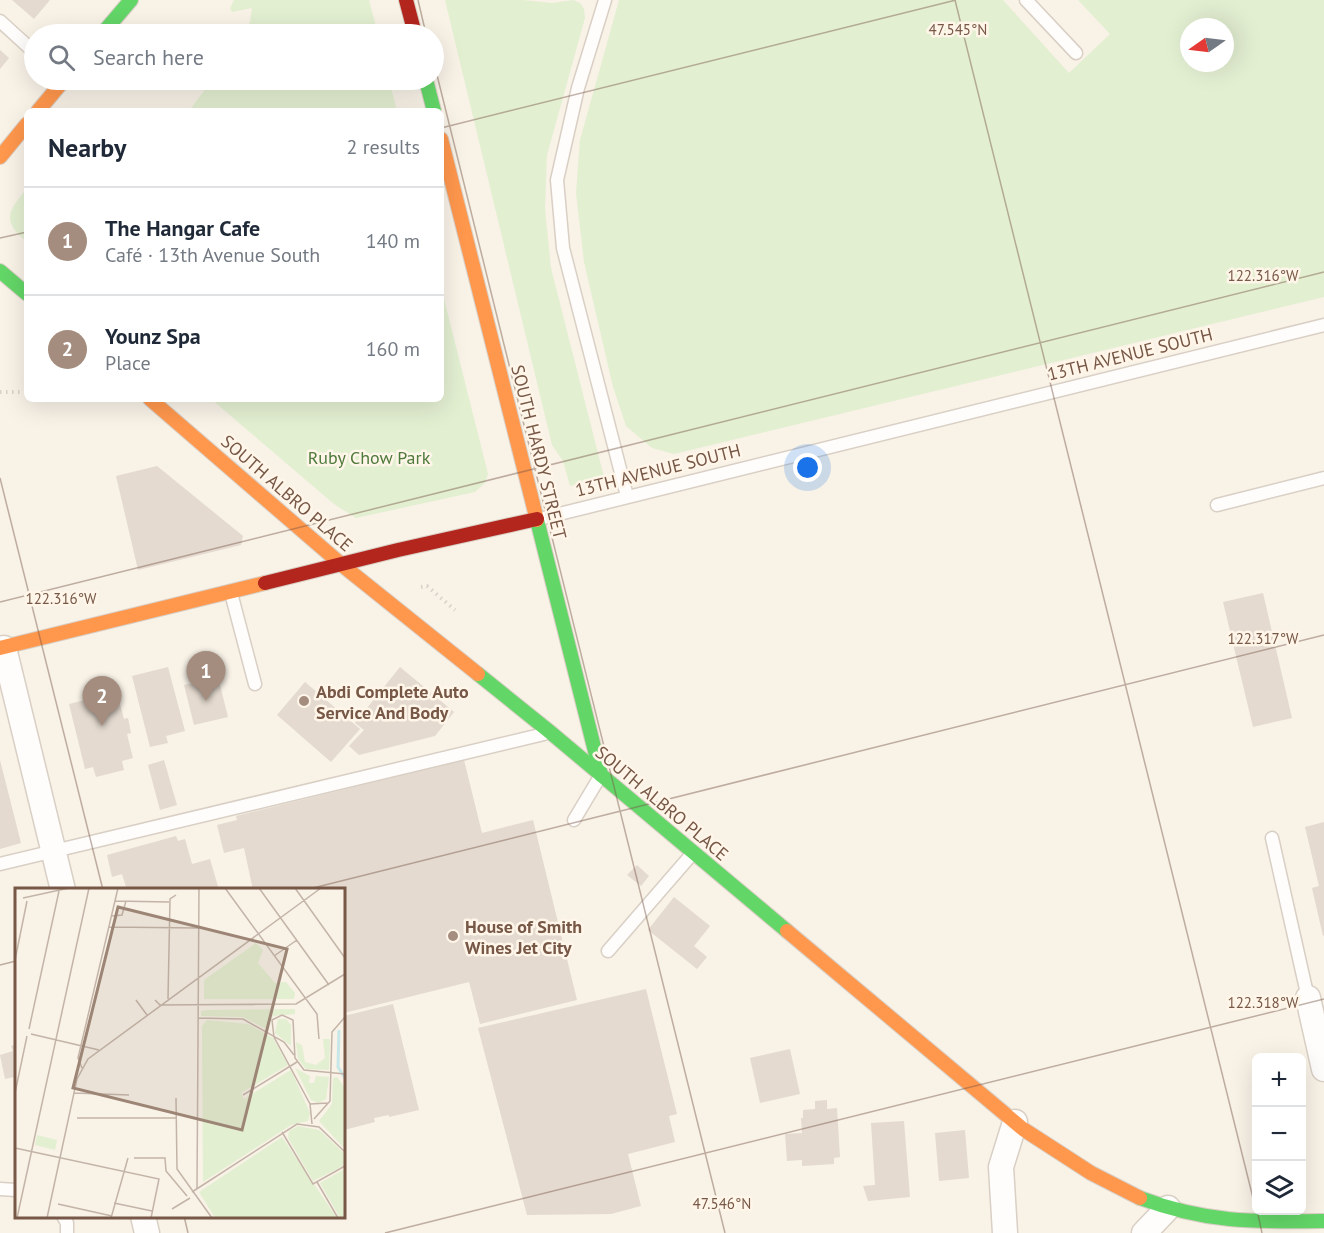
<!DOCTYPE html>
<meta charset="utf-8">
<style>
body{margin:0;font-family:"PT Sans",sans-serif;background:#f6f6f7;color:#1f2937}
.controls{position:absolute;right:18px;bottom:18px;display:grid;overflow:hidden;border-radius:9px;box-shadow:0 6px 24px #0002}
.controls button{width:54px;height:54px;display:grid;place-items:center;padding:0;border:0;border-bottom:2px solid #e0e1e3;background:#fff;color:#1f2937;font:30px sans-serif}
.compass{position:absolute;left:1180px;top:18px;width:54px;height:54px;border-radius:50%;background:#fff;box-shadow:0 6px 24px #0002;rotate:256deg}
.you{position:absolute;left:808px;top:468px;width:21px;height:21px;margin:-15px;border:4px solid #fff;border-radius:50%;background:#1a73e8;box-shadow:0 0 0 9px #1a73e833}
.badge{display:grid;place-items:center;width:39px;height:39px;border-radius:50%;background:#a48d7e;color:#fff;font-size:20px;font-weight:700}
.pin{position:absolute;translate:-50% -50px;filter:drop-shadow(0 2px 3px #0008)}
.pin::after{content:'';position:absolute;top:32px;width:21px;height:18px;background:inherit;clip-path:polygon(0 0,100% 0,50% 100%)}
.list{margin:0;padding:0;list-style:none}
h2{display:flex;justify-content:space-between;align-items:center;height:78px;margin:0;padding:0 24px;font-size:26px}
h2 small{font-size:20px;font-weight:400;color:#747a83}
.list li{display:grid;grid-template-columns:39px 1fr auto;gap:18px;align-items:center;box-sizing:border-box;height:108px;padding:0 24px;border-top:2px solid #e0e1e3}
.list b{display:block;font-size:22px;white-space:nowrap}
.list p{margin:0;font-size:20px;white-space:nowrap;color:#747a83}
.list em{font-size:20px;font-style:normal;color:#747a83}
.icon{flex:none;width:33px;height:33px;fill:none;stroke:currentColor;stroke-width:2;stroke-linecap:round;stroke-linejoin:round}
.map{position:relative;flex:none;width:1324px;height:1233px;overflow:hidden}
.search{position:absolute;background:#fff;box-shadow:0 6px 24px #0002;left:24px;top:24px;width:420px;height:66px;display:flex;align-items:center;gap:15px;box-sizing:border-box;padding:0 21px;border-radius:33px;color:#747a83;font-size:22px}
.panel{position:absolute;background:#fff;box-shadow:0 6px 24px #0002;left:24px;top:108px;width:420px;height:294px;border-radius:9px}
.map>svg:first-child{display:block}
.green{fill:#e3efd1;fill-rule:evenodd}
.building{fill:#e4dacf}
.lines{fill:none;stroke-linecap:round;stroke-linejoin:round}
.lane-casing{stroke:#d9cfc5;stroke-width:15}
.street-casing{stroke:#d9cfc5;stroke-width:27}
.fast-casing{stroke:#d9cec4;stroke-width:16}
.slow-casing{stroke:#d9cec4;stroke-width:16}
.jam-casing{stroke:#d9cec4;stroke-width:16}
.path{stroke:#dbd1cb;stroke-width:4;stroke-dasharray:1.5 4.5;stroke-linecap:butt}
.lane{stroke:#fefdfb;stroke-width:12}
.street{stroke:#fefdfb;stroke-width:24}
.fast{stroke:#63d668;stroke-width:14}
.slow{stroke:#ff974d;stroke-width:14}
.jam{stroke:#b3261e;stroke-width:14}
.ticks{fill:none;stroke:#775746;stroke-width:1.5;stroke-opacity:0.45}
.poi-dot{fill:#a48d7e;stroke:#fff6e9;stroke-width:2}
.labels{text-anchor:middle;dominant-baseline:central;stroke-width:5;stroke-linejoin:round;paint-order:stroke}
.street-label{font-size:18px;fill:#775746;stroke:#fff6e9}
.park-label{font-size:18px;fill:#4d793a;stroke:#fff6e9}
.poi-label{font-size:18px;font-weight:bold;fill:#775746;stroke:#fff6e9;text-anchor:start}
.inset-river{fill:none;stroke:#c8e7e8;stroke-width:3}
.inset-road{fill:none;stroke:#c4b4a7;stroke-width:1.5}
.view{fill:#9d8576;fill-opacity:0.15;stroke:#9d8576;stroke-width:3}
.inset-edge{fill:none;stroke:#775746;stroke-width:3}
.ticks-label{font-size:15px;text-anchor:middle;fill:#775746;stroke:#fff6e9;stroke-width:5;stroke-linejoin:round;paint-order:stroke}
</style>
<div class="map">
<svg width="1324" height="1233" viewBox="0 0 1324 1233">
<rect width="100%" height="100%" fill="#f8f2e7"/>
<!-- green -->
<g class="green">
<polygon points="234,0 369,0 378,34 244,34 250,22 252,8 232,12 230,8"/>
<polygon points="445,0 523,0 552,3 573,0 580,3 584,9 585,18 547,155 545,209 551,268 604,477 570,486 563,461 552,445"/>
<path d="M619 0H1003L1069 73 1110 34 1078 0H1324V297L674 454 652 448 626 426 613 387 584 262 576 193 580 140ZM1189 27H1225V63H1189Z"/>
<polygon points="212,80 389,80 397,111 189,111"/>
<path d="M27 188V242C1 220 8 212 27 188Z"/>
<polygon points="441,287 488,474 485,483 475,492 356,518 334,504 211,399 441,399"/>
</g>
<!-- building -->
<g class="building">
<polygon points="12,0 50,0 34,19"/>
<polygon points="0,50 9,58 0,69"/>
<polygon points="157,466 243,536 241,545 138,570 116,476"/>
<polygon points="1263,593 1292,718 1253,727 1223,602"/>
<polygon points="168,667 185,731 166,736 168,743 150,747 132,676"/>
<polygon points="400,667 454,712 435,736 359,755 349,746 364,730 355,723"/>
<polygon points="218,677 228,717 194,725 184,685"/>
<polygon points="305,682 360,729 331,762 277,715"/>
<polygon points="112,689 113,693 117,693 124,719 128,718 131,733 127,734 133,758 122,761 124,770 96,777 93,767 85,769 69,704 97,697 95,693"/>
<polygon points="0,760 21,843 0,849"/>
<polygon points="164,760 177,805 160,810 148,765"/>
<polygon points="464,760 482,833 533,820 577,1000 480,1024 469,982 344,1013 344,890 253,890 244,848 224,853 217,825 237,820 236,816"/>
<polygon points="1324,822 1324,935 1323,936 1312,888 1319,886 1305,827"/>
<polygon points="176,836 178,841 185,839 192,864 210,859 219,890 127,890 122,874 112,877 107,855"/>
<polygon points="637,865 649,876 641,886 627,875"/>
<polygon points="674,897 710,926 694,946 707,957 697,969 648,930"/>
<polygon points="646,989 677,1114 669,1116 675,1142 628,1154 641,1206 611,1214 527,1215 478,1028"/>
<polygon points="393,1004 419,1110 389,1117 389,1115 374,1118 375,1122 344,1130 344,1016"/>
<polygon points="16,1044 16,1084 14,1077 5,1079 0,1055 13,1051 11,1046"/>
<polygon points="790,1049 800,1094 760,1103 750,1058"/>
<polygon points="827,1100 827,1109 837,1108 840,1157 834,1158 834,1164 802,1166 802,1160 787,1161 785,1134 802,1133 801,1118 803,1118 803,1110 815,1109 815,1101"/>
<polygon points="904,1121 910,1197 868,1201 863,1186 875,1185 871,1123"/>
<polygon points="965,1130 969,1178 939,1181 935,1133"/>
</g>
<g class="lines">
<defs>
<g id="lane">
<polyline points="605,0 578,88 557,180 563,248 627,496"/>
<polyline points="1026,0 1076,53"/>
<polyline points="0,21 34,52"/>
<polyline points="1217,505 1324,478"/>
<polyline points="539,519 1324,325"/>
<polyline points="231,593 255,684"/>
<polyline points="574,820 601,775"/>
<polyline points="1272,838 1308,998"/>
<polyline points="0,864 544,734"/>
<polyline points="608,951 692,854"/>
<polyline points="0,1189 16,1190"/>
<polyline points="63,1216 67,1223 67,1233"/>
</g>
<g id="street">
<polyline points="4,648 63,890"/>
<polyline points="1308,998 1324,1069"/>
<polyline points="143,1216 147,1233"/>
<polyline points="1005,1233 1001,1167 1015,1122"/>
<polyline points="1144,1233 1168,1208"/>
</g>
<g id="fast">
<polyline points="102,34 131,0"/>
<polyline points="426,80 434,111"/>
<polyline points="0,271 27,294"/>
<polyline points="537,520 601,775"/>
<polyline points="478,674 550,732 787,931"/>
<path d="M1140 1198C1207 1223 1254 1222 1324 1221"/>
</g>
<g id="slow">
<polyline points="38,111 64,80"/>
<polyline points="441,139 537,520"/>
<polyline points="0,157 27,124"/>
<polyline points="150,399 342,565 478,674"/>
<polyline points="0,648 265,583"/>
<polyline points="787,931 1023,1129 1091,1173 1140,1198"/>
</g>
<g id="jam">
<polyline points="406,0 415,34"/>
<polyline points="265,583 398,550 537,519"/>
</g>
</defs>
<!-- lane casing -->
<use href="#lane" class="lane-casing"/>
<!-- street casing -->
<use href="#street" class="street-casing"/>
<!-- fast casing -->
<use href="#fast" class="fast-casing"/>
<!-- slow casing -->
<use href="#slow" class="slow-casing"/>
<!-- jam casing -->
<use href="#jam" class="jam-casing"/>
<!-- path -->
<g class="path">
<polyline points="0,392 27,392"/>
<polyline points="421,587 427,586 455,610"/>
</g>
<!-- lane -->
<use href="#lane" class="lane"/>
<!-- street -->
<use href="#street" class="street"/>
<!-- fast -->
<use href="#fast" class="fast"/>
<!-- slow -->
<use href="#slow" class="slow"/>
<!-- jam -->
<use href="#jam" class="jam"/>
</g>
<!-- ticks -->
<path class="ticks" d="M418 0 426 34M955 0 1256 1210M434 63 725 1233M441 128 956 0M0 238 27 232M0 478 103 890M0 602 1324 272M305 890 1324 635M0 965 16 961M1257 1210 1262 1233M184 1216 188 1233M385 1233 1324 999"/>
<!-- markers -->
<g class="poi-dot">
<circle cx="304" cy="701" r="6"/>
<circle cx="453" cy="936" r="6"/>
</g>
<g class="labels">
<!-- street labels -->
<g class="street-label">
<text transform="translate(1130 354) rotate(-14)">13TH AVENUE SOUTH</text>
<text transform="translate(539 452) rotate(76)">SOUTH HARDY STREET</text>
<text transform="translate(658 470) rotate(-14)">13TH AVENUE SOUTH</text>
<text transform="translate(287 493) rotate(41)">SOUTH ALBRO PLACE</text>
<text transform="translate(662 803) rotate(40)">SOUTH ALBRO PLACE</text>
</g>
<!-- park labels -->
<g class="park-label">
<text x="369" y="457">Ruby Chow Park</text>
</g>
<!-- poi labels -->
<g class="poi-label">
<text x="316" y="691">Abdi Complete Auto<tspan x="316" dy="21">Service And Body</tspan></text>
<text x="465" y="926">House of Smith<tspan x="465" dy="21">Wines Jet City</tspan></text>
</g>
</g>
<!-- overview -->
<g transform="translate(15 888)">
<rect width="330" height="330" fill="#f8f2e7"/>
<path d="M241 55 248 62 243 75 260 95 271 94 280 105 279 111H189V92ZM280 121V126L258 128 251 141 228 129 186 128V123L192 122ZM263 131H271L276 137V158L260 145ZM192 132 233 136 258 150 273 177 226 205 229 211 276 182 295 225 293 233 276 237 188 294 187 138ZM308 151H315L314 182 291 181 283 171 281 154 287 157 290 174 301 177 310 170ZM280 180 295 188 294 195H299L301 188 314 189 311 211 303 215 296 212ZM322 189 330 200V261L304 233 317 216 318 190ZM283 238 304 242 330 266V277L298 293 273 250 274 243ZM22 247 42 252 40 262 20 257ZM267 249 322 330H200L184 304ZM330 281V330H325L305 295Z" fill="#e3efd1"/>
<path class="inset-river" d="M324 142 323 179 330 190"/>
<path class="inset-road" d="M210 0 302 126 304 151M244 0 314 97M280 0 330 70M8 10 54 0M100 13 154 14M97 28 107 27 111 13M94 39 183 40M259 68 282 52M0 72 12 13M153 111 155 11 161 7M121 112 132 127M140 112 145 117 281 116 330 86M183 130 228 131 269 154 279 167M14 141 44 3M16 146 84 162M67 180 63 170 103 0M0 205 12 148M59 205 114 207M228 207 282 174M161 210 162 281 197 330M295 216 313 215M62 230H161M299 231 315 213 317 144 330 129M297 236 295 216 259 149 257 132 267 127 278 132 280 170 289 182 330 186M267 244 298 296 330 278M0 260 144 291 136 330M119 270H150L151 283 172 308M302 294 323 330M182 301 184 0M177 304 282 236 304 239 330 264M99 315 137 323M43 316 97 328M157 321 175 310M2 330 74 0M32 330 62 191 73 171 306 0M96 330 113 270"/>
<path class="view" d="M103 19 272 61 227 242 58 200Z"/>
<rect width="330" height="330" class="inset-edge"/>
</g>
<g class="ticks-label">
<text x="958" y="35">47.545°N</text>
<text x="1263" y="281">122.316°W</text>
<text x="61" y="604">122.316°W</text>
<text x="1263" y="644">122.317°W</text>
<text x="1263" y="1008">122.318°W</text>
<text x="722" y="1209">47.546°N</text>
</g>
</svg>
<div class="controls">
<button>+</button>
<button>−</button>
<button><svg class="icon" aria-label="layers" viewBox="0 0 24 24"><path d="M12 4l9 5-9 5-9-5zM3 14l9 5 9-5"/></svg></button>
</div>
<svg class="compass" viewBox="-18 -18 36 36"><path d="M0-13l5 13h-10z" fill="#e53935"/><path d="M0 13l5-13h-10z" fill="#747a83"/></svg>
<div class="you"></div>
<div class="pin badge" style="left:206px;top:701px">1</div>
<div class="pin badge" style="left:102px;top:726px">2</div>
<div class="search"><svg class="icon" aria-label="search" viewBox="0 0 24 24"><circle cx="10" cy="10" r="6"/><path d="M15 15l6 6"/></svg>Search here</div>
<section class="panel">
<h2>Nearby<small>2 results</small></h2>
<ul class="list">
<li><span class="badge">1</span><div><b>The Hangar Cafe</b><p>Café · 13th Avenue South</p></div><em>140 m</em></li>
<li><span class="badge">2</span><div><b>Younz Spa</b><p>Place</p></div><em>160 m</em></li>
</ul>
</section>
</div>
